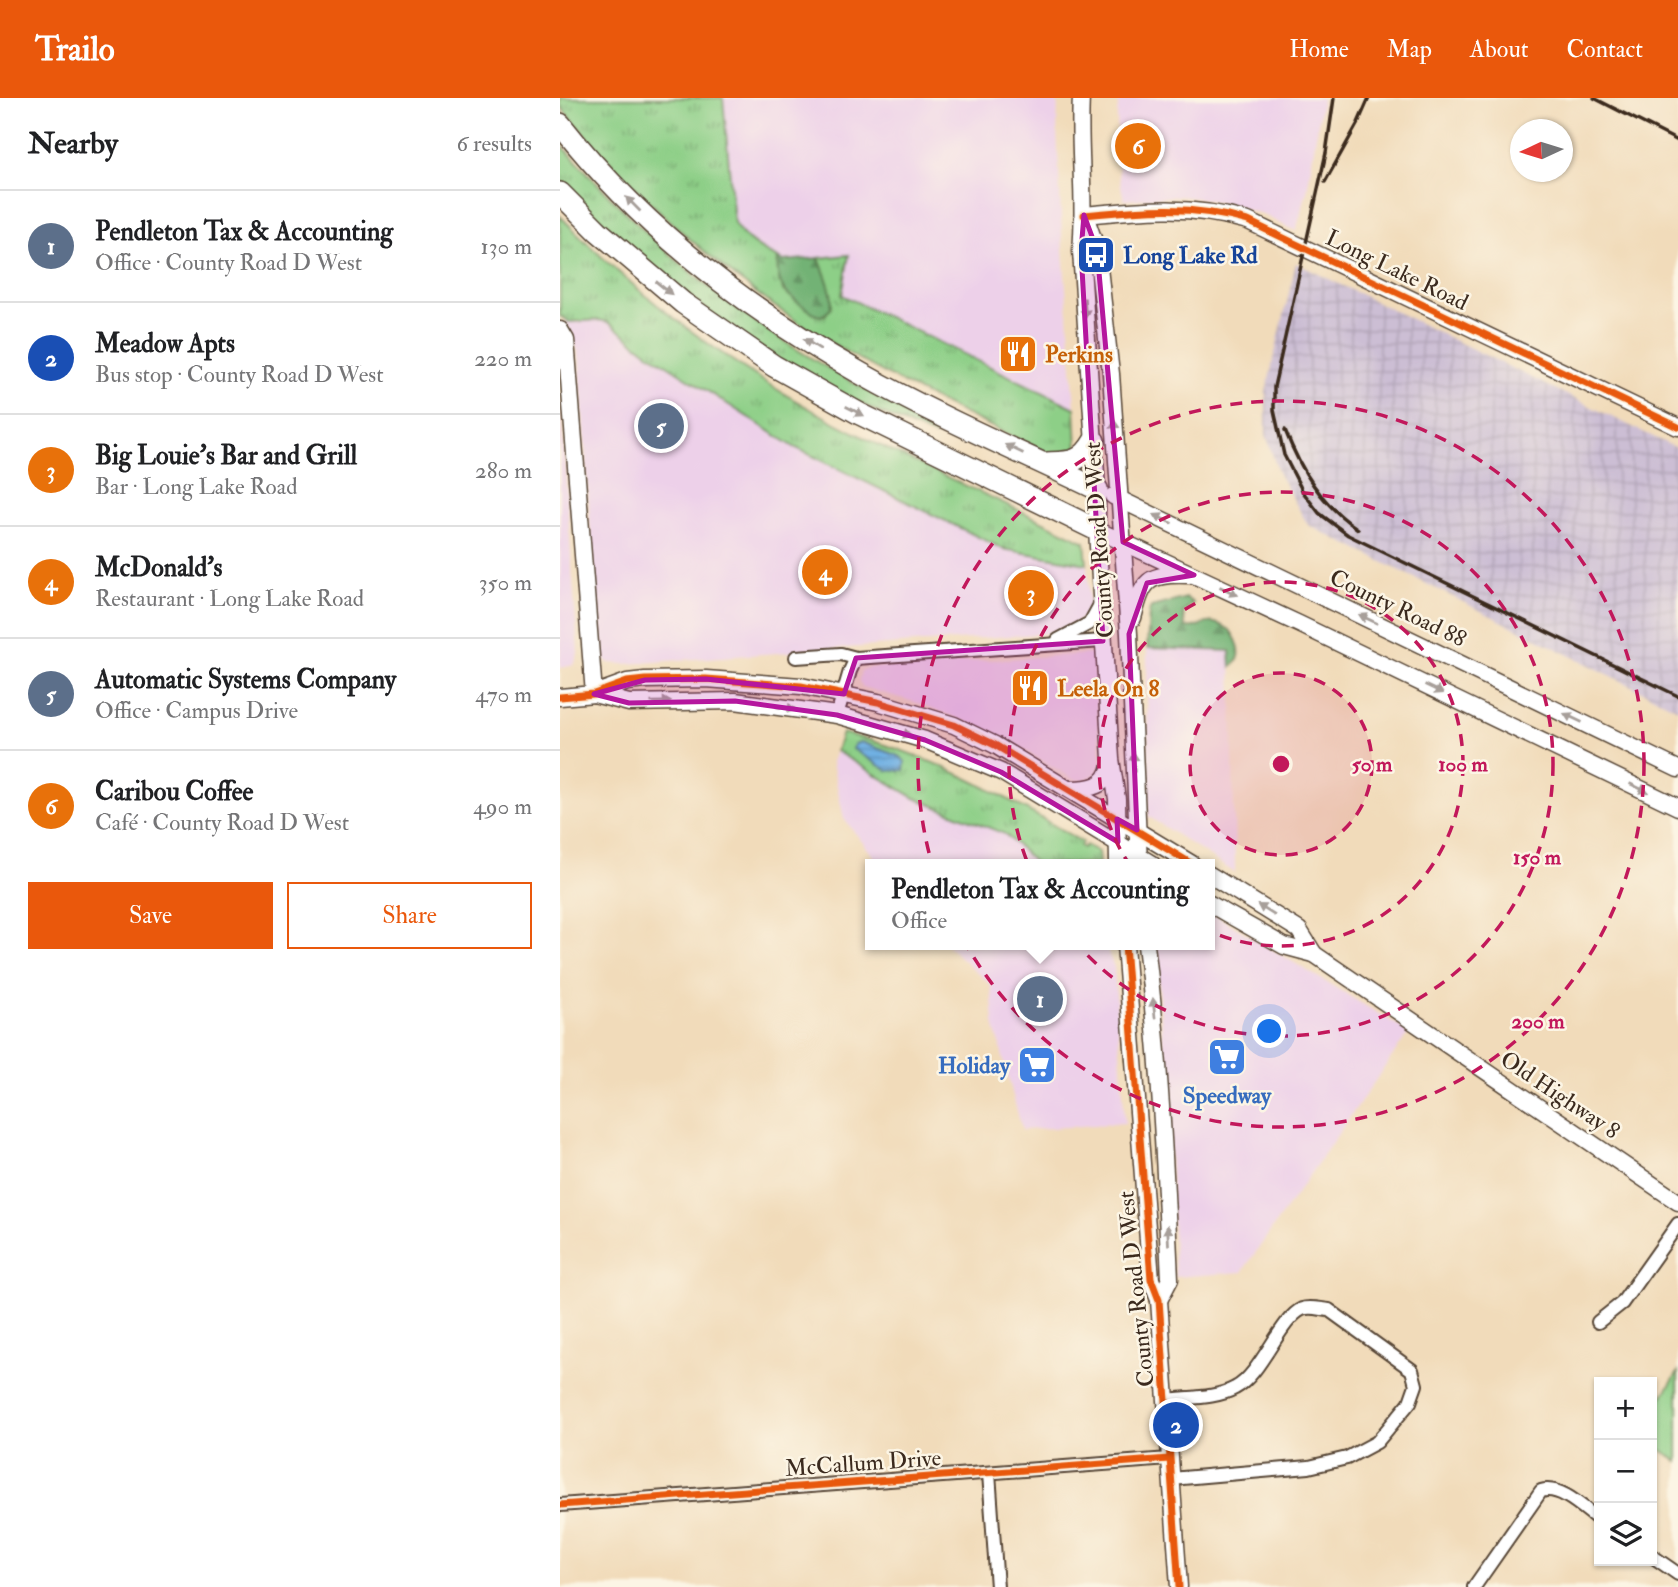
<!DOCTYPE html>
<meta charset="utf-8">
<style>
body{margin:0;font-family:"IM FELL Double Pica",serif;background:#f6f6f6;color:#202124}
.controls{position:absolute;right:21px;bottom:21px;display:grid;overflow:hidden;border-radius:0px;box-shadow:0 2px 5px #0004}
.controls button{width:63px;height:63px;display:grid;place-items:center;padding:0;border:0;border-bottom:2px solid #e0e0e0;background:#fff;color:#202124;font:35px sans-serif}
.compass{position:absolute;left:950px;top:21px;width:63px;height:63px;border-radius:50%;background:#fff;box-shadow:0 2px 5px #0004;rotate:266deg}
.you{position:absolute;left:710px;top:934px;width:24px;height:24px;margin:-18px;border:5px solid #fff;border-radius:50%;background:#1a73e8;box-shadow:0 0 0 10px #1a73e833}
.badge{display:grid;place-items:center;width:46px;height:46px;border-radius:50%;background:#ea580c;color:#fff;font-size:23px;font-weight:700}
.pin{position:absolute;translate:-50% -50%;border:4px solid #fff;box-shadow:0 2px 7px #0006}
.popup{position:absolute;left:305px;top:761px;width:350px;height:91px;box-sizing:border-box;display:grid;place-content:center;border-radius:0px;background:#fff;filter:drop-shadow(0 2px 5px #0005);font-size:23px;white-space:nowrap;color:#757577}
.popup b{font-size:26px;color:#202124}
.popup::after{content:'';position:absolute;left:50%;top:100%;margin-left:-14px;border:14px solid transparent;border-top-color:#fff}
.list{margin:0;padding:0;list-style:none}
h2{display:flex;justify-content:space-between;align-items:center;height:91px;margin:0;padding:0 28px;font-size:30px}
h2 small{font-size:23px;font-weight:400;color:#757577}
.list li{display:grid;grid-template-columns:46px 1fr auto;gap:21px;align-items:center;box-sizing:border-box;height:112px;padding:0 28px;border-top:2px solid #e0e0e0}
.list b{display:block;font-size:26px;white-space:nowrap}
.list p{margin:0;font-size:23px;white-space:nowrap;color:#757577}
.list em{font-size:23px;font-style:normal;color:#757577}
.actions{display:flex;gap:14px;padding:21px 28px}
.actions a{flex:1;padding:16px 0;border:2px solid #ea580c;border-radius:0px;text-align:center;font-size:24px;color:#ea580c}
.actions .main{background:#ea580c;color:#fff}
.icon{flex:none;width:38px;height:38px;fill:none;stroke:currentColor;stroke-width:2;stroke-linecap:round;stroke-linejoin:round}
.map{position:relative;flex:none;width:1118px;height:1489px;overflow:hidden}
header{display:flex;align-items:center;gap:42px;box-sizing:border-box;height:98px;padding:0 35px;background:#ea580c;color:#fff}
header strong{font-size:33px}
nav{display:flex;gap:38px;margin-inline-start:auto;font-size:24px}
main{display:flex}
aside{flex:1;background:#fff}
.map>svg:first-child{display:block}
.built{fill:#edd0e9}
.industrial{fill:url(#industrial-grid)}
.grass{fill:url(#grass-tufts);stroke:#647c52;stroke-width:2}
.forest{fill:url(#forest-firs);stroke:#566e49;stroke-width:2}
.park{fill:#8dcf87;stroke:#647c52;stroke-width:2}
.water{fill:url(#water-rules);stroke:#566d80;stroke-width:2}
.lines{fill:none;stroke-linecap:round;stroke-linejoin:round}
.street-casing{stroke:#564535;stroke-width:16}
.secondary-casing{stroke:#564535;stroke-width:19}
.highway-casing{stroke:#564535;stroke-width:24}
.street{stroke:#fff;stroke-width:12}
.secondary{stroke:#fff;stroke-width:16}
.highway{stroke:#fff;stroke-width:21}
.rail{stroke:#3b2a1e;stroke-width:3.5}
.cycleway-casing{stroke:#fcf5e5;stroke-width:11}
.cycleway{stroke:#e8590c;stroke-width:7}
.oneway{fill:#a79f9a}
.marked{fill:#b5179e;fill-opacity:0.2;stroke:#b5179e;stroke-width:5;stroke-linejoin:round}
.ring{fill:none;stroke:#c2185b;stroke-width:3.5;stroke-dasharray:12 9}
.labels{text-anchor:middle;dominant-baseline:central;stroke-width:5;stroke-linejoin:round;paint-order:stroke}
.transit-label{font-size:23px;font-weight:bold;fill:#164399;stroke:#fcf5e5;text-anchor:start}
.street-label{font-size:23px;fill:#3b2a1e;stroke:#fcf5e5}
.food-label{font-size:23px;font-weight:bold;fill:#c56008;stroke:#fcf5e5;text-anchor:start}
.shop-label{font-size:23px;font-weight:bold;fill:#366cbe;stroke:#fcf5e5;text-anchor:end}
.centre{fill:#c2185b;stroke:#fcf5e5;stroke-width:3.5}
.ring-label{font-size:21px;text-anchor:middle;font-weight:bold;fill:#c2185b;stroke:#fcf5e5;stroke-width:5;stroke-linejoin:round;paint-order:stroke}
</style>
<header>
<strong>Trailo</strong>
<nav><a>Home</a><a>Map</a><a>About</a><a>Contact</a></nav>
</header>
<main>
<aside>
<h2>Nearby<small>6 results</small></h2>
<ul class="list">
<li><span class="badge" style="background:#5c6f8a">1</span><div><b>Pendleton Tax &amp; Accounting</b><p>Office · County Road D West</p></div><em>130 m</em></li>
<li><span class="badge" style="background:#1a4fb4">2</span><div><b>Meadow Apts</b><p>Bus stop · County Road D West</p></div><em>220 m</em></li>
<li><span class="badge" style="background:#e8710a">3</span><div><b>Big Louie's Bar and Grill</b><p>Bar · Long Lake Road</p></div><em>280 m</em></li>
<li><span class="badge" style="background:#e8710a">4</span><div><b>McDonald's</b><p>Restaurant · Long Lake Road</p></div><em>350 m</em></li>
<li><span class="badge" style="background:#5c6f8a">5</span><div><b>Automatic Systems Company</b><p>Office · Campus Drive</p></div><em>470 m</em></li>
<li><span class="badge" style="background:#e8710a">6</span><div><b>Caribou Coffee</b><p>Café · County Road D West</p></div><em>490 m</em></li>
</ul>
<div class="actions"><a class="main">Save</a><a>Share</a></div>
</aside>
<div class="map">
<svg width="1118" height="1489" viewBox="0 0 1118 1489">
<defs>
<pattern id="industrial-grid" width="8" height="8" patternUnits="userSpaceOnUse" patternTransform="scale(1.75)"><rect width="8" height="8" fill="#ccbed4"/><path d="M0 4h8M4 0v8" fill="none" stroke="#b0a3b6"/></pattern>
<pattern id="grass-tufts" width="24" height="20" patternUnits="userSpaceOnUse" patternTransform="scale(1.75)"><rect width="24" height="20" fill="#8dcf87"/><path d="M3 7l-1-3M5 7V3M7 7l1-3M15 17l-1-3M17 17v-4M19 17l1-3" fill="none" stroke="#74a86e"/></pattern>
<pattern id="forest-firs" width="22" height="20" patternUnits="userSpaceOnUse" patternTransform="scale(1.75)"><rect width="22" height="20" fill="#72b274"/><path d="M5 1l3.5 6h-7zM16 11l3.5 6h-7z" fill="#5f915f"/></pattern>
<pattern id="water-rules" width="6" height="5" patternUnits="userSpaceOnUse" patternTransform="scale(1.75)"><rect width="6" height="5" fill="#70b0e3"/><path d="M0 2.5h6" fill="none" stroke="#5d8fb7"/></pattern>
</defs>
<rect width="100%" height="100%" fill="#fcf5e5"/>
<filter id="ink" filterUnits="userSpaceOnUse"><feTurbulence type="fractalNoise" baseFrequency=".0143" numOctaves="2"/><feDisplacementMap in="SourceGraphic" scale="14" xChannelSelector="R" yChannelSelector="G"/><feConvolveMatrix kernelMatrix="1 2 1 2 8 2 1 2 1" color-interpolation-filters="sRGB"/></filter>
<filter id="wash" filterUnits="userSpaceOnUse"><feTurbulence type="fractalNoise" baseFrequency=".00686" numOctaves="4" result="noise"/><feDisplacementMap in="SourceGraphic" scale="28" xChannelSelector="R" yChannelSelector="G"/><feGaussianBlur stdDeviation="1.57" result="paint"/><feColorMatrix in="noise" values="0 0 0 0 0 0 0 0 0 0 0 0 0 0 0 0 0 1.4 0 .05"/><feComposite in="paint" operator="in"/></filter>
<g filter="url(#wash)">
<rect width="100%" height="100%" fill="#f1dbba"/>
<!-- built -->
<g class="built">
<polygon points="163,0 498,0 497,33 502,139 515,310 282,197 289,157 223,163 199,151 179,134 174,125 172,116"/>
<polygon points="559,0 762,0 747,93 736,133 699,115 645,101 618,98 564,102 559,78 557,17"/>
<polygon points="3,221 15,225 39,222 48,224 87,254 234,349 443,451 527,466 530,511 513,529 491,535 65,566 49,565 41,557 38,546 19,257 10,232"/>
<polygon points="0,299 18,556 14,567 0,570"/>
<polygon points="587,550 671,553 675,775 588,718"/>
<polygon points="530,556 533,558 541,666 537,675 523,682 514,681 460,649 407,624 358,605 303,589 299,583 301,573 308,570"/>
<polygon points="276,653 355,700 445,736 476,766 320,766 284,721 272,664"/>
<polygon points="650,814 849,934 682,1174 615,1179 609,1038 596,847 650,847"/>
<polygon points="387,847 545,847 554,869 565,1025 462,1032 434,925 431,887"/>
</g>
<!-- industrial -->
<polygon class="industrial" points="736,165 1118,351 1118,611 748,427 718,374 706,336 706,294"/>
<!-- grass -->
<g class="grass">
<path d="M0 0H163L174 125C184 142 201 152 218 160L223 193 259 218 265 217 272 208 259 160 289 157 282 197 515 310 517 353 489 356C425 325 360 296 299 261 184 198 84 107 0 8Z"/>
<path d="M0 45C45 95 92 144 145 186 216 244 297 289 380 329L375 338C341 324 307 310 273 292 175 242 76 162 0 82Z"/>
<path d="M0 118C61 181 128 235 202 282 303 347 418 390 525 444L527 466 443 451 234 349 87 254 48 224 39 222 9 224 0 218Z"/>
<path d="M282 635C370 655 445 698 522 744L520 748 523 750 526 747 538 754 539 766H476L445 736 355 700 276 653Z"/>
</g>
<!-- forest -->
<g class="forest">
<path d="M218 160 223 163 259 160C264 176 285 213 259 218 234 202 214 194 218 160Z"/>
<path d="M626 500 633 505 623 515 625 529C643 533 644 515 670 532 678 543 686 560 671 569L670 553 587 550 589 514 591 509Z"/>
</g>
<!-- park -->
<polygon class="park" points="1118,1274 1118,1364 1092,1345 1092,1314"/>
<!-- water -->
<polygon class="water" points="301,644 341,659 345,664 344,672 328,673 293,651 295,646"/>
</g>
<g filter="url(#ink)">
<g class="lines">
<defs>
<g id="street">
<polyline points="498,542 530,525 541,505"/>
<polyline points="236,559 281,556 296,560"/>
<polyline points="277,617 290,573 296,560 543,543"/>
<polyline points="1038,1224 1062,1205 1118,1126"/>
<path d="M606 1302C628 1299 655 1301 675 1290 701 1277 720 1221 742 1211 750 1208 760 1211 769 1212L852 1272 856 1287 850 1304 817 1344 787 1360 749 1369 611 1381"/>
<polyline points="429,1375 437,1489"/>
<polyline points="0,1407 609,1361"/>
<polyline points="1092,1458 1118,1476"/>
<path d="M914 1489 981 1393C1001 1387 1024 1411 1039 1422"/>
</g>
<g id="secondary">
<path d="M521 0C518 51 526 102 521 153L537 391V432L551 661 557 701 558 766"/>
<path d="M524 117C584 111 630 106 688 123L1118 329"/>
<polyline points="527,123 537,152 551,276 569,536 579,766"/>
<polyline points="0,232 6,242 34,596"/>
<polyline points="553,398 1118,671"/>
<polyline points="537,432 739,526 1118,709"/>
<path d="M573 520C583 482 587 475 629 477"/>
<polyline points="34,596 69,605 175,603 277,617 365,642 441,674 592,766"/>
<polyline points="0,599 34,596 67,584 85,582 146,581 241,588 318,604 394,627 435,647 632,766"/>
<path d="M510 691C530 691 547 689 551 667"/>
<polyline points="650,777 739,832 754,856"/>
<polyline points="650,806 724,848 754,856 1118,1104"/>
<polyline points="565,847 591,1181 599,1202 619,1489"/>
<path d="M586 847C600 958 605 1069 610 1181L599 1202"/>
</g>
<g id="highway">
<path d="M0 26C81 129 187 211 300 275 376 318 458 353 537 391"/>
<polyline points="0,95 38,133 123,205 214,268 300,316 537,432"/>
<path d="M487 365C511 364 521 365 534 343"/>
</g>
</defs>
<!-- street casing -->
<use href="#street" class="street-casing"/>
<!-- secondary casing -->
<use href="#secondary" class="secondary-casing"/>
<!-- highway casing -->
<use href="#highway" class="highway-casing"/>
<!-- street -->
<use href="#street" class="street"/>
<!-- secondary -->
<use href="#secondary" class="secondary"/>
<!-- highway -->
<use href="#highway" class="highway"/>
<!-- rail -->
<g class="rail">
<polyline points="774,0 766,55 714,289 714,312 724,357 743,394 759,415 788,437 1118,598"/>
<polyline points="1034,0 1118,43"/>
<polyline points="765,84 798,25 809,0"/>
<path d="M725 332C741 373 762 407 798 431"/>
</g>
<defs>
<g id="cycleway">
<path d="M524 117C584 111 630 106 688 123L1118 329"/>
<polyline points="0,599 34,596 67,584 85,582 146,581 241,588 318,604 394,627 435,647 632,766"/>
<polyline points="565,847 591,1181 599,1202 619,1489"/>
<polyline points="0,1407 609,1361"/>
</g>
</defs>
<!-- cycleway casing -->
<use href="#cycleway" class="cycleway-casing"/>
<!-- cycleway -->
<use href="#cycleway" class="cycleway"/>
</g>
<!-- one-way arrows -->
<defs><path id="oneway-solid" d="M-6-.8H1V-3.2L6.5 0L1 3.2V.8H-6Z" transform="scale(1.75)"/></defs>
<g class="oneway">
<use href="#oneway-solid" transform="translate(73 106) rotate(-135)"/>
<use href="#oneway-solid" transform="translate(104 190) rotate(39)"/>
<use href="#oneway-solid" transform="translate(525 210) rotate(86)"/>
<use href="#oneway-solid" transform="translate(252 246) rotate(-148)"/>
<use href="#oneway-solid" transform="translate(295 313) rotate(27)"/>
<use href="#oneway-solid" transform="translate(555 332) rotate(-94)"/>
<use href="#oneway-solid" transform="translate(454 351) rotate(-154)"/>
<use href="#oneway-solid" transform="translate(603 421) rotate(-154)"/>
<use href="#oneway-solid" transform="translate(669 493) rotate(25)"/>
<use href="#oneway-solid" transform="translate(808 521) rotate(-154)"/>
<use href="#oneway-solid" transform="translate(874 591) rotate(26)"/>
<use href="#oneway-solid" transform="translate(101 604) rotate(-1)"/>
<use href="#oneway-solid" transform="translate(226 610) rotate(8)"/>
<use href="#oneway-solid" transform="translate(1013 620) rotate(-154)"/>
<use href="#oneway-solid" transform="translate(342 635) rotate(16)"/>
<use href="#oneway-solid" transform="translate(574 664) rotate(-92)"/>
<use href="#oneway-solid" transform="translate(1079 690) rotate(26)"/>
<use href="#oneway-solid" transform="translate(706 812) rotate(-148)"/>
<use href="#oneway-solid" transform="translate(594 910) rotate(-96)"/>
<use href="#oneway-solid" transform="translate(608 1137) rotate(-93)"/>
</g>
</g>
<!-- marked area -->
<path class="marked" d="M524 117 537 152 563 444 634 477 587 485 569 536 577 732 557 721 558 744 441 674 365 642 277 617 175 603 69 605 34 596 85 582 146 581 284 596 296 560 543 543 521 153Z"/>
<!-- distance rings -->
<circle cx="721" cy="666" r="91" fill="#c2185b" fill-opacity=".12"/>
<g class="ring">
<circle cx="721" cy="666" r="91"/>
<circle cx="721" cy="666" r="182"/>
<circle cx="721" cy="666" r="272"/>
<circle cx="721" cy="666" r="363"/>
</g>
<!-- icons -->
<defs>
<symbol id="bus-square" viewBox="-11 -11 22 22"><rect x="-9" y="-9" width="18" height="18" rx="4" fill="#1a4fb4" stroke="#fcf5e5"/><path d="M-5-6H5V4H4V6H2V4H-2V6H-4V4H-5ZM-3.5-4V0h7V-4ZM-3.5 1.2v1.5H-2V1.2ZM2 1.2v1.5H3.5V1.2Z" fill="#fff"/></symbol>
<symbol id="restaurant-square" viewBox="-11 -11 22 22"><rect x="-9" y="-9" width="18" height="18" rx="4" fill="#e8710a" stroke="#fcf5e5"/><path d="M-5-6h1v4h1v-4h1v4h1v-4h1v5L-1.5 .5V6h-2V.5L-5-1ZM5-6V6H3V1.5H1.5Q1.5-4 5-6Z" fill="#fff"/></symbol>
<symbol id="supermarket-square" viewBox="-11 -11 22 22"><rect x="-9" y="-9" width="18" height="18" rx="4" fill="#3f7fe0" stroke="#fcf5e5"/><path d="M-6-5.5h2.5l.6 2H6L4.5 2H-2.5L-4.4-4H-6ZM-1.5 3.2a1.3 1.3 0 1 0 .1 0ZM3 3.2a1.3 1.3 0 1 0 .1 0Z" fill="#fff"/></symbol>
</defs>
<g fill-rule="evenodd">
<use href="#bus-square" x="514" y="135" width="44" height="44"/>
<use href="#restaurant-square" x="436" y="234" width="44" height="44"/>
<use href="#restaurant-square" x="448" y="568" width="44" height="44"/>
<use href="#supermarket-square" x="645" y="937" width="44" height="44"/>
<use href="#supermarket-square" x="455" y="945" width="44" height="44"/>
</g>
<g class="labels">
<!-- transit labels -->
<g class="transit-label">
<text x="563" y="157">Long Lake Rd</text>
</g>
<!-- street labels -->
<g class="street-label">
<text transform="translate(837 172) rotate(26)">Long Lake Road</text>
<text transform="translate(539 442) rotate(-94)">County Road D West</text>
<text transform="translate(838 510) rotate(26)">County Road 88</text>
<text transform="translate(1000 997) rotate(34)">Old Highway 8</text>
<text transform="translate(576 1191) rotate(-96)">County Road D West</text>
<text transform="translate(303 1365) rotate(-4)">McCallum Drive</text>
</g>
<!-- food labels -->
<g class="food-label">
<text x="485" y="256">Perkins</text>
<text x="497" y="590">Leela On 8</text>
</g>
<!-- shop labels -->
<g class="shop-label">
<text x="450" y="967">Holiday</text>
<text x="667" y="997" text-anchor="middle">Speedway</text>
</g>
</g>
<circle cx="721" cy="666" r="10" class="centre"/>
<g class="ring-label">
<text x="812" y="673">50 m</text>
<text x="903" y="673">100 m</text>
<text x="977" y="766">150 m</text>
<text x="978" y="930">200 m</text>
</g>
</svg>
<div class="controls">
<button>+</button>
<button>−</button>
<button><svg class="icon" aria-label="layers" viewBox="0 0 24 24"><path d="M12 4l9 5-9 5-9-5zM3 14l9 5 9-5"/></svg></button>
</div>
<svg class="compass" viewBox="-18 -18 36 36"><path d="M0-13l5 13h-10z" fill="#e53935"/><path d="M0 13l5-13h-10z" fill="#757577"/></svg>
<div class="you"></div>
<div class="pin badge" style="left:480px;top:901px;background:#5c6f8a">1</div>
<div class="popup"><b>Pendleton Tax &amp; Accounting</b>Office</div>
<div class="pin badge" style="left:616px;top:1327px;background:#1a4fb4">2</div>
<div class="pin badge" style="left:471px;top:495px;background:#e8710a">3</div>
<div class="pin badge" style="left:265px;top:474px;background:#e8710a">4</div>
<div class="pin badge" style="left:101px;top:328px;background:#5c6f8a">5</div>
<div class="pin badge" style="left:578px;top:48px;background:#e8710a">6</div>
</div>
</main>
